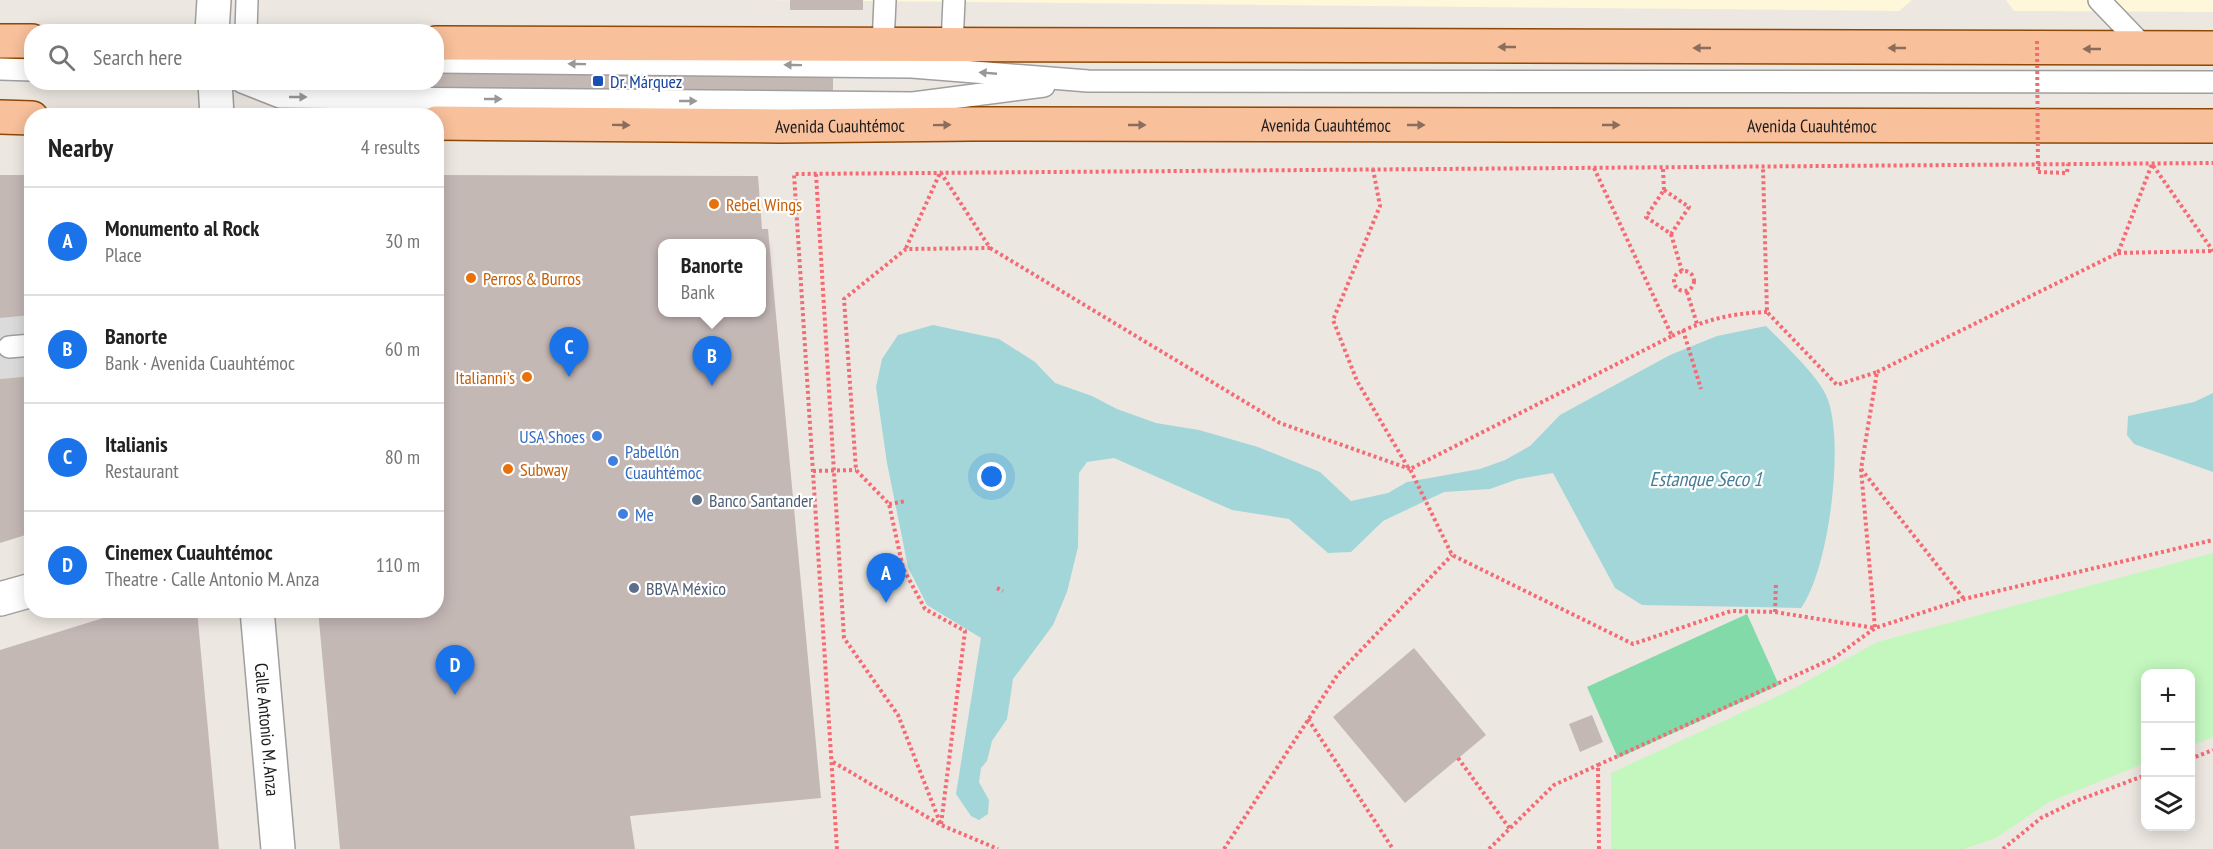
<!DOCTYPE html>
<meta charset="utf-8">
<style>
body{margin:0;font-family:"PT Sans Narrow",sans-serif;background:#f6f6f6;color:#222}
.controls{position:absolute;right:18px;bottom:18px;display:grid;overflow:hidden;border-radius:12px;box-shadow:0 3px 15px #0003}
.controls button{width:54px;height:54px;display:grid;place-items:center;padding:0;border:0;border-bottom:2px solid #e0e0e0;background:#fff;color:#222;font:30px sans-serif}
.you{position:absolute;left:992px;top:477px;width:21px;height:21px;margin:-15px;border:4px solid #fff;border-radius:50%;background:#1a73e8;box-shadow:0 0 0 9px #1a73e833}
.badge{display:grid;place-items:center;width:39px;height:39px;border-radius:50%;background:#1a73e8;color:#fff;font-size:20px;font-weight:700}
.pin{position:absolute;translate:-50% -50px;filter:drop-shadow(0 2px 3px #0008)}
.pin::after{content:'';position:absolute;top:32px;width:21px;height:18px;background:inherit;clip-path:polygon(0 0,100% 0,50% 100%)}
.popup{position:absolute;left:658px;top:239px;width:108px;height:78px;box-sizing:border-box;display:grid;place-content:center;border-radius:12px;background:#fff;filter:drop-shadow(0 2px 4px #0005);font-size:20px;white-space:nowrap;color:#767676}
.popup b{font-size:22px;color:#222}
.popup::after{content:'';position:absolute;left:50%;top:100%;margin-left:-12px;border:12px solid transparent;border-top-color:#fff}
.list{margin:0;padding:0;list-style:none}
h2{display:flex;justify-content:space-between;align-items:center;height:78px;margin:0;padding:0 24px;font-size:26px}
h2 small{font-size:20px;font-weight:400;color:#767676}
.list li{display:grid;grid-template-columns:39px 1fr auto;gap:18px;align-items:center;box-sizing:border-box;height:108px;padding:0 24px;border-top:2px solid #e0e0e0}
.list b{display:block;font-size:22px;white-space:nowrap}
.list p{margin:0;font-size:20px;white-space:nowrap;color:#767676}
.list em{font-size:20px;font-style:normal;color:#767676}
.icon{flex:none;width:33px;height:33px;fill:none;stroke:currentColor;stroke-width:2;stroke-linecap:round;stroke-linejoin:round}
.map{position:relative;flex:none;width:2213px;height:849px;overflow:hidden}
.search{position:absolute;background:#fff;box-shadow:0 3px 15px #0003;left:24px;top:24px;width:420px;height:66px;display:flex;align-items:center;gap:15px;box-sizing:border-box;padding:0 21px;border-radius:24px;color:#767676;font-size:22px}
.panel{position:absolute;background:#fff;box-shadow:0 3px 15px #0003;left:24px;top:108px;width:420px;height:510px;border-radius:24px}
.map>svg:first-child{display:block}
.education{fill:#fef7d9}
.park{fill:#c3f7be}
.pitch{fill:#81daa8}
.parking{fill:#dbdbdb}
.water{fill:#a3d6d9}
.building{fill:#c4b8b5;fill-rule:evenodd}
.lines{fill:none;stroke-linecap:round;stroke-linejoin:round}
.service-casing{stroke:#9f9f9f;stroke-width:24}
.minor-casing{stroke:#9f9f9f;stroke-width:36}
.tertiary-casing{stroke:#9f9f9f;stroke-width:36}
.primary-casing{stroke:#8e4905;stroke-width:36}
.path{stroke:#f46b74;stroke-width:4;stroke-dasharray:3 3;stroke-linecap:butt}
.service{stroke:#fff;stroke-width:21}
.minor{stroke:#fff;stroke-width:33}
.tertiary{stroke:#fff;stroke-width:33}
.primary{stroke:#f8c09b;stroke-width:33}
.path-bridge{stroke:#f46b74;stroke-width:4;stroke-dasharray:3 3;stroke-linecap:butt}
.oneway{fill:#8a6e5b}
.oneway2{fill:#989898}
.transit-dot{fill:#1a4fb4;stroke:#fff;stroke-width:2}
.food-dot{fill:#e8710a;stroke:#fff;stroke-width:2}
.shop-dot{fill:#3f7fe0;stroke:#fff;stroke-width:2}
.service-dot{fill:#5c6f8a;stroke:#fff;stroke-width:2}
.labels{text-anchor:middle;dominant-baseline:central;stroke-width:4.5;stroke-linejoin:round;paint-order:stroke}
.transit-label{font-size:18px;fill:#164399;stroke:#fff;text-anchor:start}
.street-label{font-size:18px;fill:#1b1b1b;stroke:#fff}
.food-label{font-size:18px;fill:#c56008;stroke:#fff;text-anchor:start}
.shop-label{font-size:18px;fill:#366cbe;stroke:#fff;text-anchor:start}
.service-label{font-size:18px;fill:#4e5e75;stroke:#fff;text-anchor:start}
.water-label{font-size:20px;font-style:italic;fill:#467d98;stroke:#fff}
</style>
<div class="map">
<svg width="2213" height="849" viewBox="0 0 2213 849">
<rect width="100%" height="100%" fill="#ede7e1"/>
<!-- education -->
<g class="education">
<polygon points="750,0 1912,0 1899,11"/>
<polygon points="2006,0 2213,0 2213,12 2014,11"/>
</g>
<!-- park -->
<polygon class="park" points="2213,553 2213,737 2191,746 2190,674 2146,674 2145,763 2049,802 1996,838 1963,849 1611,849 1611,773 1793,689 1877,642"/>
<!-- pitch -->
<polygon class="pitch" points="1747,614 1779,685 1618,758 1587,687"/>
<!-- parking -->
<polygon class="parking" points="31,315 31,376 0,379 0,318"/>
<!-- water -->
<g class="water">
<path d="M933 325 999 339 1035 362 1055 383 1092 396 1117 409 1156 423 1199 430 1258 447 1320 472 1351 501 1388 493 1407 482 1480 469 1505 460 1530 446 1560 415 1670 355 1717 336 1766 326C1782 342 1818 376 1826 395 1846 438 1829 570 1801 608L1642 605 1615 588 1553 473 1518 479 1490 489 1444 492 1383 521 1351 552 1328 553 1289 519 1232 510 1114 458 1087 462 1079 473 1078 547 1067 592 1053 625 1013 679 1007 719 992 741 987 761 981 768 979 782 989 800 988 814 979 820 971 816 956 794 981 638 927 605 908 567 887 463 876 387 882 359 898 335Z"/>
<polygon points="2213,393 2213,472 2134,444 2127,435 2128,416 2194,402"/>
</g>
<!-- building -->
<g class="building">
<rect x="790" y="0" width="73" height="10"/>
<polygon points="436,60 833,74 833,92 399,98 399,82 436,82"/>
<polygon points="0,175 32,175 32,315 0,318"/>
<path d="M436 175 758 176 762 229H768L821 798 630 816 635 849H340L318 610H436ZM662 243H762V312H662Z"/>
<polygon points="32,376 32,533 0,543 0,379"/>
<polygon points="129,610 197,610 219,849 0,849 0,650"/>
<polygon points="1414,648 1486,735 1405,803 1333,717"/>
<polygon points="1592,715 1603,742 1580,752 1569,724"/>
</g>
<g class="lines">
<defs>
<g id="service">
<polyline points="2099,0 2146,49"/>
<polyline points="246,32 247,0"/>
<polyline points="883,45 885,0"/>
<polyline points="952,45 954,0"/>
<polyline points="436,62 912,67 1088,81 2213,82"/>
<polyline points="0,69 32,70"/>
<polyline points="242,82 280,97 913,103 1044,86"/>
<polyline points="9,347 32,345"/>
</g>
<g id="minor">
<polyline points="212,32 214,0"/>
<polyline points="0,599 32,590"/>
</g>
<g id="tertiary">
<polyline points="215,82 217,116"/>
<path id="s1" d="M257 610 278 849"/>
</g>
<g id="primary">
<polyline points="0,41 32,41"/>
<polyline points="436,43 2213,48"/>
<polyline points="0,117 32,118"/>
<path id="s2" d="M436 123 779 126 972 124 2213 126"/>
</g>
</defs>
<!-- service casing -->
<use href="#service" class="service-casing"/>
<!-- minor casing -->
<use href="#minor" class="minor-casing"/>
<!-- tertiary casing -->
<use href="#tertiary" class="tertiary-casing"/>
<!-- primary casing -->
<use href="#primary" class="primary-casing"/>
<!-- path -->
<g class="path">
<polyline points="1594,168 1672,336 1410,469 1452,555 1633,644 1731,611 1775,612 1875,628 1861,469 1877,372 1837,385 1767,312 1763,167"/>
<polyline points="1373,169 1380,206 1333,320 1357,381 1409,469"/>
<polyline points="1663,169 1664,190"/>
<polyline points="2038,172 2067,173 2068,164"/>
<polyline points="816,174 844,638 898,715 941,825 965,631 925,609 903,568 889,504 856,470 844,299 906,249 990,248 941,173"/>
<polygon points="1664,190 1689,207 1671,234 1646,217"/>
<polyline points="1671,234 1682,271"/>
<polyline points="906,248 940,173"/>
<polyline points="990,248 1280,423 1410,469"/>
<polyline points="2118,253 2213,251"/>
<circle cx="1684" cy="281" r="10"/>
<polyline points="1687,292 1697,324"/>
<polyline points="1683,330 1701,389"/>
<path d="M1672 336C1703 320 1732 313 1767 312"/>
<polyline points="1877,372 2118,253 2152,164 2213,251"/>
<polyline points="1861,469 1964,599"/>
<polyline points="813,471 856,470"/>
<polyline points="889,504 906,501"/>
<polyline points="997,588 1003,591"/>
<polyline points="1775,612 1776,582"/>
<polyline points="1308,719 1393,849"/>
<polyline points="1458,758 1510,829"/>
<polyline points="2190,759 2213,750"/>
<polyline points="833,762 941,825 998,849"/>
<polyline points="837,849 794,174 2213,163"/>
<polyline points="1224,849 1338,674 1452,555"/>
<polyline points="1489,849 1554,785 1598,765"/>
<polyline points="1599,849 1598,765 1834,658 1875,628 1964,599 2213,540"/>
<polyline points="2003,849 2041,818 2076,801 2146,775"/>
</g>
<!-- service -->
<use href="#service" class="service"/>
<!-- minor -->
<use href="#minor" class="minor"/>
<!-- tertiary -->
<use href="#tertiary" class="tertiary"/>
<!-- primary -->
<use href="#primary" class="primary"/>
<!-- path-bridge -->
<polyline class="path-bridge" points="2037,41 2038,172"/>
</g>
<!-- one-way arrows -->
<defs><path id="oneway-solid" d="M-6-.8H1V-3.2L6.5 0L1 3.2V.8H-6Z" transform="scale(1.5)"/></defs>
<g class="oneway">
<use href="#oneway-solid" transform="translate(1507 47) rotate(-180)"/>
<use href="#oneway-solid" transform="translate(1702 48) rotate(-180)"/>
<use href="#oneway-solid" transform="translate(1897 48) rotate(-180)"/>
<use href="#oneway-solid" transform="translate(2092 49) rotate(-180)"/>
<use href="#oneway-solid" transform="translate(621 125) rotate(1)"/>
<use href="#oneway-solid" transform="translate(942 125) rotate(-1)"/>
<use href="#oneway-solid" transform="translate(1137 125)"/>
<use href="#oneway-solid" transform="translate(1416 125)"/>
<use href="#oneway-solid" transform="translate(1611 125)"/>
</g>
<g class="oneway2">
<use href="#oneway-solid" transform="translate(577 64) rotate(-179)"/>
<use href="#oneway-solid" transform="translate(793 65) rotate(-179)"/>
<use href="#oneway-solid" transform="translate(988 73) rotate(-175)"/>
<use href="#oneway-solid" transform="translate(298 97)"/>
<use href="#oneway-solid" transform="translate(493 99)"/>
<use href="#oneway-solid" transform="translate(688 101)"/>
</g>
<!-- markers -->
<rect class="transit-dot" x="592" y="75" width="12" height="12" rx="3"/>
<g class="food-dot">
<circle cx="714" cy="204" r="6"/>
<circle cx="471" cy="278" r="6"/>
<circle cx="527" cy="377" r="6"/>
<circle cx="508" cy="469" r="6"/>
</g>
<g class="shop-dot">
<circle cx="597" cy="436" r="6"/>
<circle cx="613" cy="461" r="6"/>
<circle cx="623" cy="514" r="6"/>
</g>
<g class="service-dot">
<circle cx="697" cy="500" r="6"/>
<circle cx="634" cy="588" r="6"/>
</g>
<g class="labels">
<!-- transit labels -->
<g class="transit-label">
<text x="610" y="81">Dr. Márquez</text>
</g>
<!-- street labels -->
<g class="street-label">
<text stroke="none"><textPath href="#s2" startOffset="890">Avenida Cuauhtémoc</textPath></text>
<text stroke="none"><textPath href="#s2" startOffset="404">Avenida Cuauhtémoc</textPath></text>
<text stroke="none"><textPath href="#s2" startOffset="1376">Avenida Cuauhtémoc</textPath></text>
<text stroke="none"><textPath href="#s1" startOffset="120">Calle Antonio M. Anza</textPath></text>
</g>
<!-- food labels -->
<g class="food-label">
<text x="726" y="204">Rebel Wings</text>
<text x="483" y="278">Perros &amp; Burros</text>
<text x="515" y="377" text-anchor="end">Italianni's</text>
<text x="520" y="469">Subway</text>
</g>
<!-- shop labels -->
<g class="shop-label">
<text x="585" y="436" text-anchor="end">USA Shoes</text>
<text x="625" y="451">Pabellón<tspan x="625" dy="21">Cuauhtémoc</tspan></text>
<text x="635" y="514">Me</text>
</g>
<!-- service labels -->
<g class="service-label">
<text x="709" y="500">Banco Santander</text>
<text x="646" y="588">BBVA México</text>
</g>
<!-- water labels -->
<g class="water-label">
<text x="1706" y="479">Estanque Seco 1</text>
</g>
</g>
</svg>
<div class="controls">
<button>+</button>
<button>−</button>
<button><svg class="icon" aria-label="layers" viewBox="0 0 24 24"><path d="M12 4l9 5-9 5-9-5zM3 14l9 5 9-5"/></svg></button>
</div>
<div class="you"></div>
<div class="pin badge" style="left:886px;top:603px">A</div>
<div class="pin badge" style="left:712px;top:386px">B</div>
<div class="popup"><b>Banorte</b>Bank</div>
<div class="pin badge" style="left:569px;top:377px">C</div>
<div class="pin badge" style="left:455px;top:695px">D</div>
<div class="search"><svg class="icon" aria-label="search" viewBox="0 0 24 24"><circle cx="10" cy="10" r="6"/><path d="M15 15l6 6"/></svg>Search here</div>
<section class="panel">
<h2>Nearby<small>4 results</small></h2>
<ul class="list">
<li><span class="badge">A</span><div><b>Monumento al Rock</b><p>Place</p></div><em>30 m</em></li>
<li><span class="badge">B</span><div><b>Banorte</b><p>Bank · Avenida Cuauhtémoc</p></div><em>60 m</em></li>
<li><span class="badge">C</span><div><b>Italianis</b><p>Restaurant</p></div><em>80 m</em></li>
<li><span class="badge">D</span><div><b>Cinemex Cuauhtémoc</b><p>Theatre · Calle Antonio M. Anza</p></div><em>110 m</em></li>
</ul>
</section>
</div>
